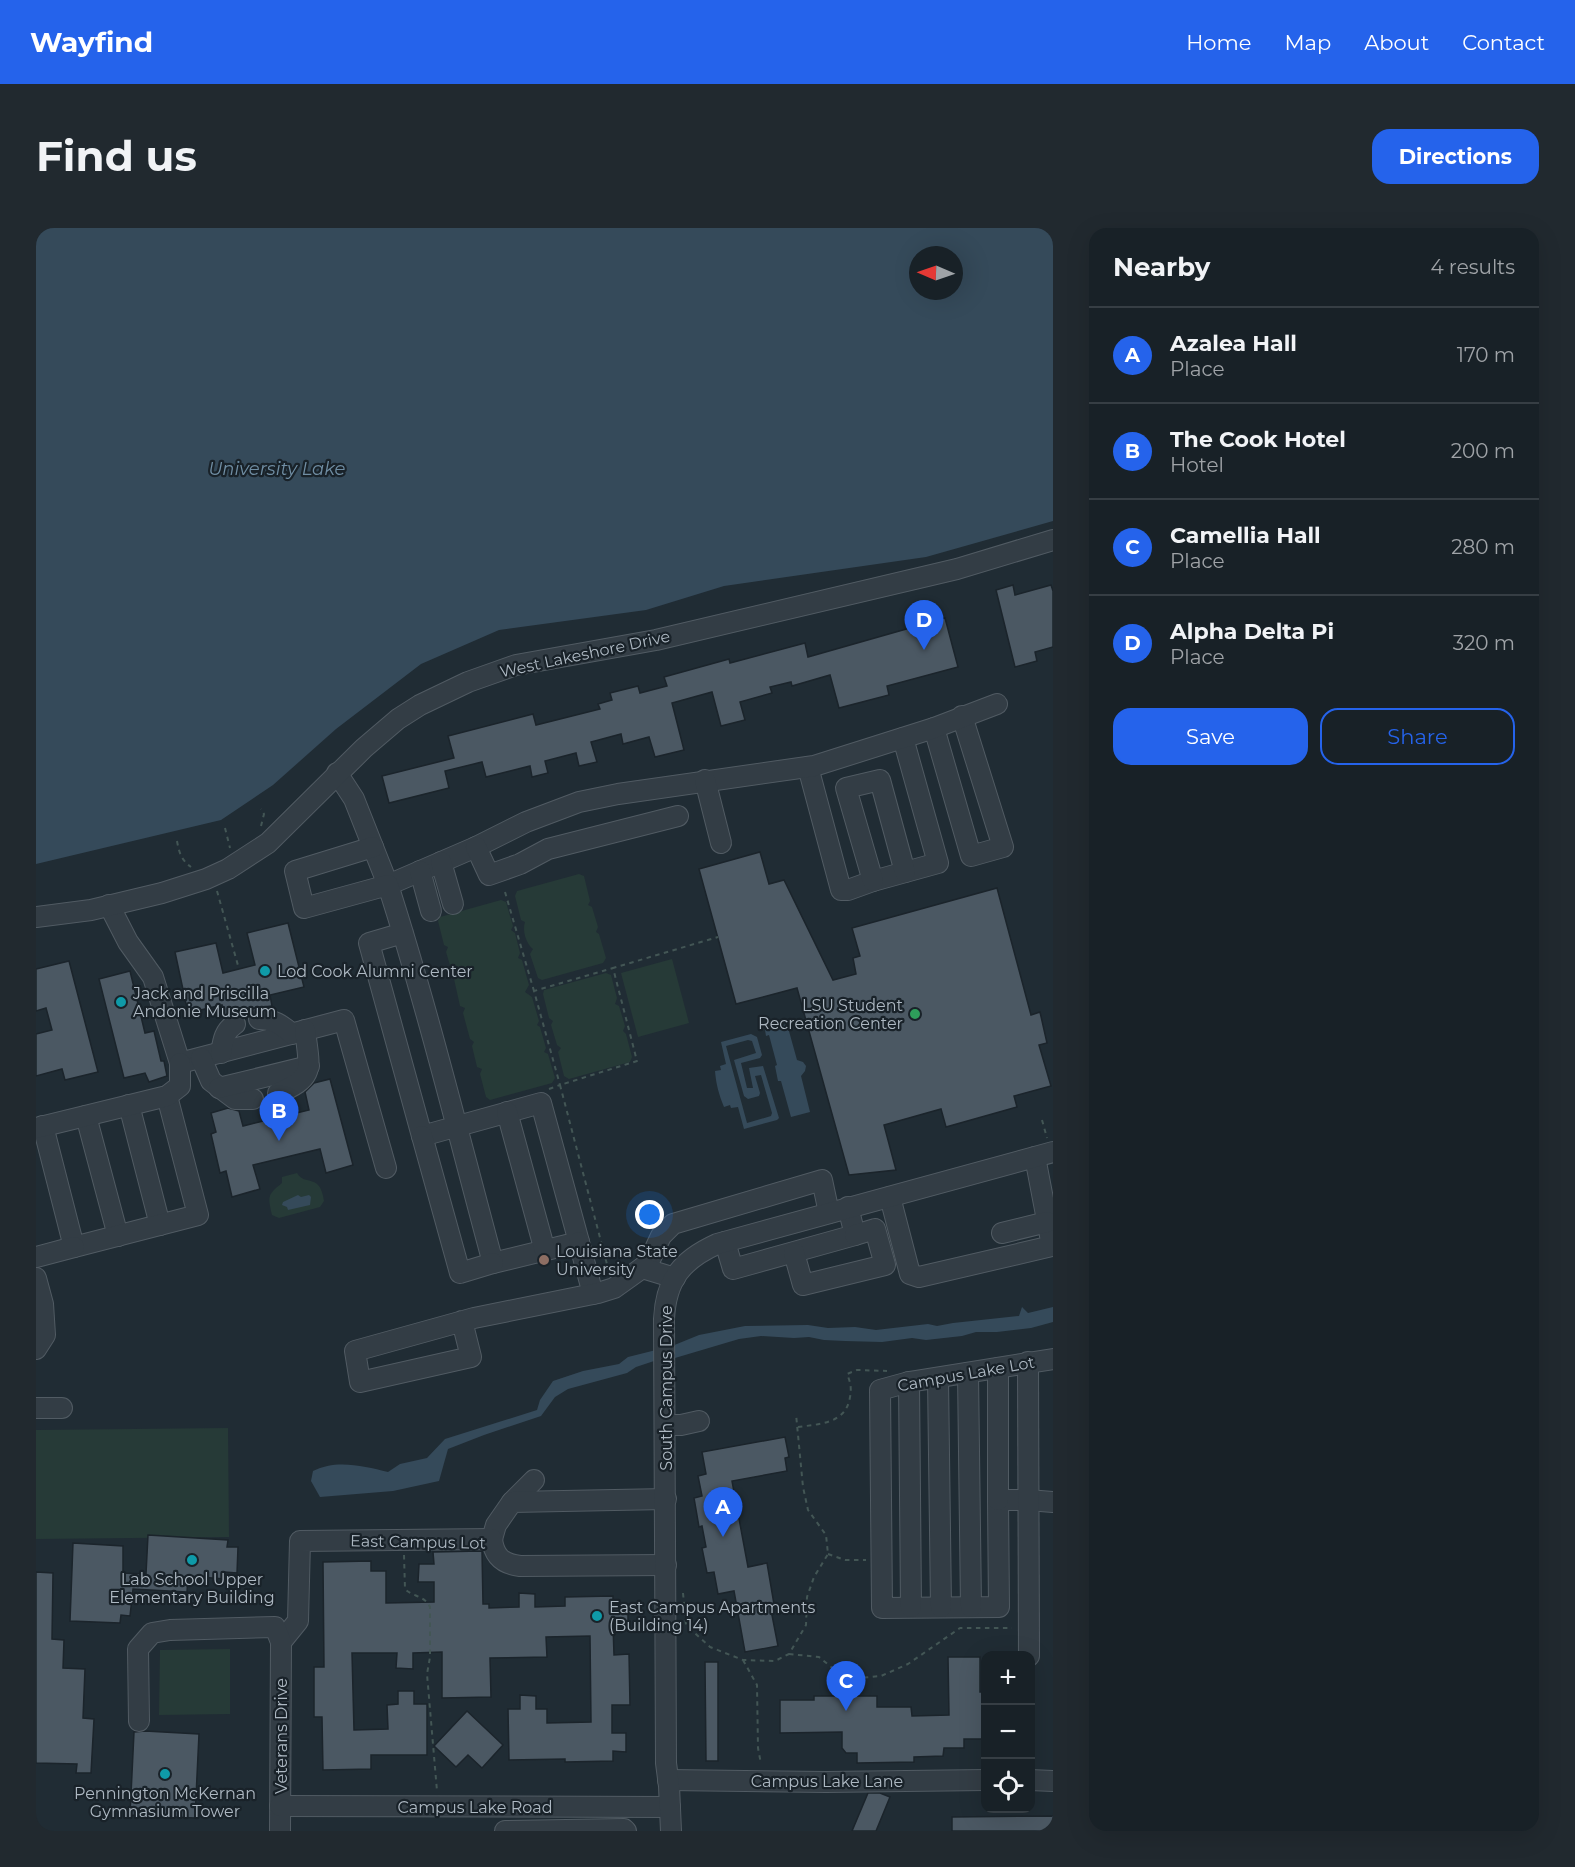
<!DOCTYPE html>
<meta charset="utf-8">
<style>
body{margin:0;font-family:Montserrat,sans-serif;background:#21292f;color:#f1f3f6}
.controls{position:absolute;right:18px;bottom:18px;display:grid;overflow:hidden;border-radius:12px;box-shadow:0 6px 24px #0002}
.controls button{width:54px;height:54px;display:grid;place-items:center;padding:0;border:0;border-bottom:2px solid #363e44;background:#182127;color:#f1f3f6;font:30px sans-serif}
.compass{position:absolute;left:873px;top:18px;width:54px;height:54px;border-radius:50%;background:#182127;box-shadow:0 6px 24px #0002;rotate:272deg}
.you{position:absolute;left:614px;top:987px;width:21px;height:21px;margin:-15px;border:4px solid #fff;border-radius:50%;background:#1a73e8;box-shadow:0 0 0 9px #1a73e833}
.badge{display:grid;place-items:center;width:39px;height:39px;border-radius:50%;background:#2563eb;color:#fff;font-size:20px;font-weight:700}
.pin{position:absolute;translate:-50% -50px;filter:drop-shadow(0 2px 3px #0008)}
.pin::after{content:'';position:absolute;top:32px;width:21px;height:18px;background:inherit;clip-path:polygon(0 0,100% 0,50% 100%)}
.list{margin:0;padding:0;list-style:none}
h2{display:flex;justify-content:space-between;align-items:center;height:78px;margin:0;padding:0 24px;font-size:26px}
h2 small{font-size:20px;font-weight:400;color:#9fa3a7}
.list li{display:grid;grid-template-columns:39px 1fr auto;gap:18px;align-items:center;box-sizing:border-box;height:96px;padding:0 24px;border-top:2px solid #363e44}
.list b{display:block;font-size:22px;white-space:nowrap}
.list p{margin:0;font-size:20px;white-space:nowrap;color:#9fa3a7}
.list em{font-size:20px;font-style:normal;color:#9fa3a7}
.actions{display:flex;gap:12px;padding:18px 24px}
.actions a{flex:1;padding:14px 0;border:2px solid #2563eb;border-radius:18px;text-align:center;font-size:21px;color:#2563eb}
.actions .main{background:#2563eb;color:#fff}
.icon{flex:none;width:33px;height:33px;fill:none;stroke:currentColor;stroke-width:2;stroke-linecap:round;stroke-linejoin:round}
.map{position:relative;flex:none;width:1017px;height:1603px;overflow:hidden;border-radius:18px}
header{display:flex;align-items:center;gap:36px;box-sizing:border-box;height:84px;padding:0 30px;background:#2563eb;color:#fff}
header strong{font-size:28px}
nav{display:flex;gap:33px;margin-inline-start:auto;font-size:21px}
.intro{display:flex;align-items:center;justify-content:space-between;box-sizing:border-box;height:144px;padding:0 36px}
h1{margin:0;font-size:42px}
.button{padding:15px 27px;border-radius:18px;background:#2563eb;color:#fff;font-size:21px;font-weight:700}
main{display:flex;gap:36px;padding:0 36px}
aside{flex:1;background:#182127;border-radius:18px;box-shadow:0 6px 24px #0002}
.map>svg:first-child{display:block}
.green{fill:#263a37}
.water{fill:#354a5a;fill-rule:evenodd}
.building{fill:#4b5863;stroke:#1b242b;stroke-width:1.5}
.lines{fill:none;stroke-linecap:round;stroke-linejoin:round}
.minor-casing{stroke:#515b63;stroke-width:22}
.path{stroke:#435655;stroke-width:2;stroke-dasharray:4.5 4.5;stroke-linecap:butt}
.minor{stroke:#333d45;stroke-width:20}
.culture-dot{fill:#0f9aa8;stroke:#192229;stroke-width:2}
.leisure-dot{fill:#2e9e5b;stroke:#192229;stroke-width:2}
.education-dot{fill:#8d6e63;stroke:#192229;stroke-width:2}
.labels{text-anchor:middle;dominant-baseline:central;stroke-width:4.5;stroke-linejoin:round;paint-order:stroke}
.street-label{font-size:16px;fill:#adb8c2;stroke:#192229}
.poi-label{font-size:16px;fill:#adb8c2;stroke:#192229;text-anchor:start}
.water-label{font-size:18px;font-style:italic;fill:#708ea4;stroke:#192229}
</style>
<header>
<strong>Wayfind</strong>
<nav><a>Home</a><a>Map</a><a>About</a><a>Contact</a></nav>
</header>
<div class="intro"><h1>Find us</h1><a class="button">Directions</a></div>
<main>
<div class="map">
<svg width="1017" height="1603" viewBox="0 0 1017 1603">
<rect width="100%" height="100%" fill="#202c34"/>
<!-- green -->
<g class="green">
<path d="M543 646 548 648 554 673 552 677 556 679 562 699 560 704 563 706 570 730 567 735 506 752 502 750 494 726 497 721C490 716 486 702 489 694L485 692 479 668 481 663Z"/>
<polygon points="465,672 470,674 477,698 475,702 479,705 484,725 482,730 486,732 493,757 489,764 496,769 503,793 501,797 504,799 510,820 508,824 512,826 519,850 516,855 454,872 450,869 444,846 446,841 441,839 436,818 438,814 434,811 427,785 429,780 424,778 418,751 420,747 416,744 410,724 412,719 408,717 402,693 404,689"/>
<polygon points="636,731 653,795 602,809 585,745"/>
<polygon points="570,745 575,747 581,770 579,776 583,778 589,798 587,803 590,806 596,829 594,834 533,851 528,848 522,824 525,820 521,817 515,797 517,793 513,790 507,766 508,762"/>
<path d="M261 945C269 959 284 944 288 973L284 979 243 990 236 987C232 968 231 967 246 955V949Z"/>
<polygon points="192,1200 193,1309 0,1311 0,1202"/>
<polygon points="194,1421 194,1486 123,1487 124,1422"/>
</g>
<!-- water -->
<g class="water">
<path d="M0 0H1017V293L890 329 688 358 610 382 463 402 385 436 300 501 237 557 185 592 0 636ZM882 27H918V63H882Z"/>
<polygon points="751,796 761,832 767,834 770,838 769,843 765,848 774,884 755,889 745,853 742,853 739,838 741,837 733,807 730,808 729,802"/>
<path d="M715 806 721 809 726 827 724 830 705 835 711 860H717L713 840 727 838 743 890 741 892 708 901 702 879 695 880 694 877 688 879C683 867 680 856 679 843L685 842 684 838 690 836 685 814ZM712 812 716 813 720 825 698 832 708 868 712 871 723 868 724 865 719 848 725 847 736 885 735 888 711 895 690 818Z"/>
<polygon points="262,967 265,969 273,967 275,969 274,977 252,982 251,979 246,977 247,974"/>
<path d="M986 1079 992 1085 1017 1079V1094L995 1100 961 1104H940L926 1108 890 1112 876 1110 846 1114 809 1113 788 1112 773 1109 758 1110 725 1108 703 1111 639 1130 618 1133 600 1139 591 1145 532 1161 519 1169 505 1188 448 1207 412 1221 403 1253 357 1263 284 1269 275 1253 277 1243C300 1231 328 1238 352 1244L364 1236 391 1230 409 1211 501 1182 504 1172 517 1153 547 1143 583 1136 592 1129 636 1118 663 1107 709 1098 772 1097 792 1100 819 1099 840 1102 892 1096 901 1098 917 1095 983 1088Z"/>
</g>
<!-- building -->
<g class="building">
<polygon points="977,357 979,367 1015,357 1017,363 1017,419 999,424 1001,433 979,439 960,362"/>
<polygon points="909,390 922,439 851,458 853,467 803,480 794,447 756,458 755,454 734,459 736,465 704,474 709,492 685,498 676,464 636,475 648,522 619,529 613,509 587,516 585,506 555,514 561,534 543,538 540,525 509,533 512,545 496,549 494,538 450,549 446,534 409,543 413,560 353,575 346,548 418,530 412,508 497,486 500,497 564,481 562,476 576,472 574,465 602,458 604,465 631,458 628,449 693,431 694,435 769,415 772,429"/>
<polygon points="724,624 733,656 748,652 797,752 820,746 817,730 824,728 816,700 961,660 995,787 1004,784 1011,815 1003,817 1015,858 978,868 981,879 910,899 905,881 848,897 860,942 813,947 761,760 700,776 663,641"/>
<polygon points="252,695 268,759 234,767 236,778 218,780 204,785 197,784 189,789 186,777 152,785 139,724 180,715 187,745 219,737 211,705"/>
<polygon points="33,733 62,844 29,852 26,841 0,848 0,806 16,802 10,780 0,783 0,741"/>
<polygon points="94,743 109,805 118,803 125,833 128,833 131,848 113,854 109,845 88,850 63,751"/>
<polygon points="294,851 317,937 290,945 284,921 217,937 224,961 196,969 190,943 184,945 175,906 180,904 175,885 192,880 203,883 207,898 273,882 269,864 278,855"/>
<polygon points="749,1209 753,1229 749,1230 751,1243 696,1253 712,1339 731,1335 739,1382 735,1382 742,1418 709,1424 698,1363 682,1366 678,1344 671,1345 666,1320 670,1319 666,1298 663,1299 658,1270 666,1268 662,1248 670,1246 666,1224"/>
<polygon points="112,1307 192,1312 191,1319 202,1319 201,1345 189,1344 189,1351 152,1348 151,1364 97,1361 94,1388 85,1387 84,1395 34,1393 37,1315 87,1318 87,1345 110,1346"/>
<polygon points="446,1323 447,1376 453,1376 453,1380 483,1379 483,1365 499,1366 499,1379 529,1378 529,1369 577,1368 577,1379 592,1380 592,1398 577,1397 578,1427 593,1426 594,1477 576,1477 576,1505 590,1505 590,1524 577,1523 577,1533 529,1534 529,1531 473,1532 472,1481 484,1481 484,1467 500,1468 500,1481 511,1481 511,1495 555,1494 554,1408 510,1409 511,1429 454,1430 455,1469 406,1470 406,1424 377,1425 377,1441 360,1440 361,1425 316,1425 318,1502 352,1501 351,1477 362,1476 362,1463 378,1463 378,1476 391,1476 391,1527 335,1527 335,1541 287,1542 286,1489 278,1489 278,1439 288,1439 287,1334 335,1333 335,1343 350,1343 350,1375 398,1374 398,1354 382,1354 383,1336 398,1336 397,1324"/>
<polygon points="0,1344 17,1345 16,1411 28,1412 27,1440 49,1441 47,1490 58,1491 55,1545 40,1545 41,1536 0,1535"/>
<polygon points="912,1429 944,1429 944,1464 949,1464 950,1511 928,1511 928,1520 908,1520 907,1528 878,1529 878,1534 821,1535 821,1525 810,1525 806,1520 806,1504 744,1505 744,1472 778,1472 778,1468 841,1468 841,1479 875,1479 876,1488 913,1487"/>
<polygon points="669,1434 682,1434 682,1533 670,1533"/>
<polygon points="431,1483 467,1517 446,1540 432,1527 420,1539 398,1518"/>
<polygon points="109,1503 163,1506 159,1590 94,1587 98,1504"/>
<polygon points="832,1565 844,1565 854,1569 840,1603 816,1603"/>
<polygon points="1017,1588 1017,1603 916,1603 916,1589"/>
</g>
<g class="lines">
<defs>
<g id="minor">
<polyline points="898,500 935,628 967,619 926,488"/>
<polyline points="772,539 805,662 812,662 837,653 902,635 867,510"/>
<polyline points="301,545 318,571 352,657 440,619 490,594 543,574 582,566 778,538 898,500 961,476"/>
<polyline points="669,552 685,615"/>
<path d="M337 619 259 643 268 680 352 657C392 782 423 909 457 1035L543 1014 505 875 386 908 333 715 367 705"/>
<polyline points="440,619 453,647 484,636 512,621 642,588"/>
<polyline points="405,634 417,676"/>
<polyline points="384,643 395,683"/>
<polyline points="837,653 810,560 844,552 869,644"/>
<polyline points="73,677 92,714 117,749 144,835 308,792 350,940"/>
<polyline points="0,689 55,682 126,665 170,651 192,641 232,615 328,520 362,491 384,477 432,454 480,437 620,412 921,341 1017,312"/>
<path d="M223 791C237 791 246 797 256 806"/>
<path d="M185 825C187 813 188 803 199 796"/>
<polyline points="165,830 175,853 199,871 217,871"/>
<polyline points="183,860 273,838"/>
<path d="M242 865C281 849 273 839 269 802"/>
<polyline points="93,877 124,997"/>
<polyline points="471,884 509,1023"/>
<polyline points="50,888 82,1008"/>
<polyline points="7,898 38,1019 162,987 131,868"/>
<polyline points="0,900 131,868 144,858 144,835"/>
<polyline points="386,908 424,1045 457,1035"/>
<polyline points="854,969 874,1046 883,1049 1016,1018 999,929"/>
<polyline points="966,1005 1011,994"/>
<polyline points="543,1014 557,1066"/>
<polyline points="689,1014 697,1041 819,1007 812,979"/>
<polyline points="758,1025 767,1057 849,1037 839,1001 819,1007"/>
<polyline points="0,1029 38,1019"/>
<polyline points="606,1040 612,1036 625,1008 637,996 786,952 793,985"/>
<polyline points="0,1050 7,1076 9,1107 0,1121"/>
<polyline points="426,1093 435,1129 324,1154 319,1123 438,1090 562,1065 578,1060 606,1040 639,1050"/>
<polyline points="1017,1131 873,1154 844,1162 846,1380 963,1379 962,1272 992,1272 1017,1274"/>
<polyline points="992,1134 993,1428"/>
<polyline points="962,1140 962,1272"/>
<polyline points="932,1145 935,1379"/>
<polyline points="902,1150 905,1379"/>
<polyline points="873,1154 875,1379"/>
<polyline points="0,1180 26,1180"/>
<polyline points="629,1197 645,1197 663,1193"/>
<polyline points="476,1274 498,1252"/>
<polyline points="456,1311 460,1297 476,1274 630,1271"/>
<path d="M245 1414 262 1393 264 1313 456 1311C458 1329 467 1336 484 1338L630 1337"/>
<polyline points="103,1493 102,1421 116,1405 134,1402 239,1399 245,1414 244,1603"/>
<polyline points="632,1552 790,1554 950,1552"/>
<polyline points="994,1552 1017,1553"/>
<polyline points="244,1578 634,1579"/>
<polyline points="469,1603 588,1601 590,1603"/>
<path d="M635 1603 633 1558 630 1535 628 1091C630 1051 646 1032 681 1016L1017 924"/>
</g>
</defs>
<!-- minor casing -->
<use href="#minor" class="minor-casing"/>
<!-- path -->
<g class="path">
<polyline points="225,598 228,586 225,581"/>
<polyline points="189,600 194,620"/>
<path d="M141 613C143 624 145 632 155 639"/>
<polyline points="181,663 203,741"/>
<polyline points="469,664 498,763"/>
<polyline points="513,861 524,857 498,763 577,740"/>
<polyline points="1006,892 1011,910"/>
<polyline points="573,1044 524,857 601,833 577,740 682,709"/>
<path d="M762 1199C783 1196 810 1196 814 1169 816 1160 814 1153 811 1146L821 1142 851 1143"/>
<polyline points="792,1326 809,1332 830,1332"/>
<path d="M368 1327 369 1361C377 1369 388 1367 394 1379V1429L391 1446 401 1563"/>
<polyline points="647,1365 650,1397 674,1419 707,1432 739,1433 753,1426 770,1397 771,1369 778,1349 792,1326 790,1307 772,1282 767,1259 760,1186"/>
<polyline points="753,1426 783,1429 800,1443 823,1450 845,1448 872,1436 924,1400 976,1400"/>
<polyline points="707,1432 721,1457 722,1520 725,1536"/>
</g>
<!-- minor -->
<use href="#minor" class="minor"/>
</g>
<!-- markers -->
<g class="culture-dot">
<circle cx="229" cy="743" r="6"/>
<circle cx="85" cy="774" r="6"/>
<circle cx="156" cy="1332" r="6"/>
<circle cx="561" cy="1388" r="6"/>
<circle cx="129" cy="1546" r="6"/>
</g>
<circle class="leisure-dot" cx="879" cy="786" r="6"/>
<circle class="education-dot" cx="508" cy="1032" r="6"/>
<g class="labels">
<!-- street labels -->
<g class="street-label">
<text transform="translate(549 426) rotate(-12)">West Lakeshore Drive</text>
<text transform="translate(930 1146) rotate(-10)">Campus Lake Lot</text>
<text transform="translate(630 1160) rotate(-90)">South Campus Drive</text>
<text transform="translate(382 1314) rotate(1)">East Campus Lot</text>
<text transform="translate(245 1508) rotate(-90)">Veterans Drive</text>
<text x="791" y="1553">Campus Lake Lane</text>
<text x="439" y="1579">Campus Lake Road</text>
</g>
<!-- poi labels -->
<g class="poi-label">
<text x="241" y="743">Lod Cook Alumni Center</text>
<text x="97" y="765">Jack and Priscilla<tspan x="97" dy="18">Andonie Museum</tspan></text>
<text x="867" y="777" text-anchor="end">LSU Student<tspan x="867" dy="18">Recreation Center</tspan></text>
<text x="520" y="1023">Louisiana State<tspan x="520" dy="18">University</tspan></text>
<text x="156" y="1351" text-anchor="middle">Lab School Upper<tspan x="156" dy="18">Elementary Building</tspan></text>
<text x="573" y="1379">East Campus Apartments<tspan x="573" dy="18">(Building 14)</tspan></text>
<text x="129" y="1565" text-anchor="middle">Pennington McKernan<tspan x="129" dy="18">Gymnasium Tower</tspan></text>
</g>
<!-- water labels -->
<g class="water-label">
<text x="241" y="241">University Lake</text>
</g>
</g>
</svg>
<div class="controls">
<button>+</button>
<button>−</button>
<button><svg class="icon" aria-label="locate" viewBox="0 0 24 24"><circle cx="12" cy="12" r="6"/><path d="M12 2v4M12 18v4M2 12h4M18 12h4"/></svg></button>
</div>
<svg class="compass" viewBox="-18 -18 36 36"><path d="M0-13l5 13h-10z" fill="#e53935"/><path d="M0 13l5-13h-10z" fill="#9fa3a7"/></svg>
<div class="you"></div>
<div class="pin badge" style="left:687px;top:1309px">A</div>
<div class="pin badge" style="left:243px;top:913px">B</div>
<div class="pin badge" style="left:810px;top:1483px">C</div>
<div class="pin badge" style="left:888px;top:422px">D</div>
</div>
<aside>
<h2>Nearby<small>4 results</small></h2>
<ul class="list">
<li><span class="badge">A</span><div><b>Azalea Hall</b><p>Place</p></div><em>170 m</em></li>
<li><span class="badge">B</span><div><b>The Cook Hotel</b><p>Hotel</p></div><em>200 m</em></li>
<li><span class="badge">C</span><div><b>Camellia Hall</b><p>Place</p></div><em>280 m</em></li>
<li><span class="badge">D</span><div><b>Alpha Delta Pi</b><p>Place</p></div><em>320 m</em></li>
</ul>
<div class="actions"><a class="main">Save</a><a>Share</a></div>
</aside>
</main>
